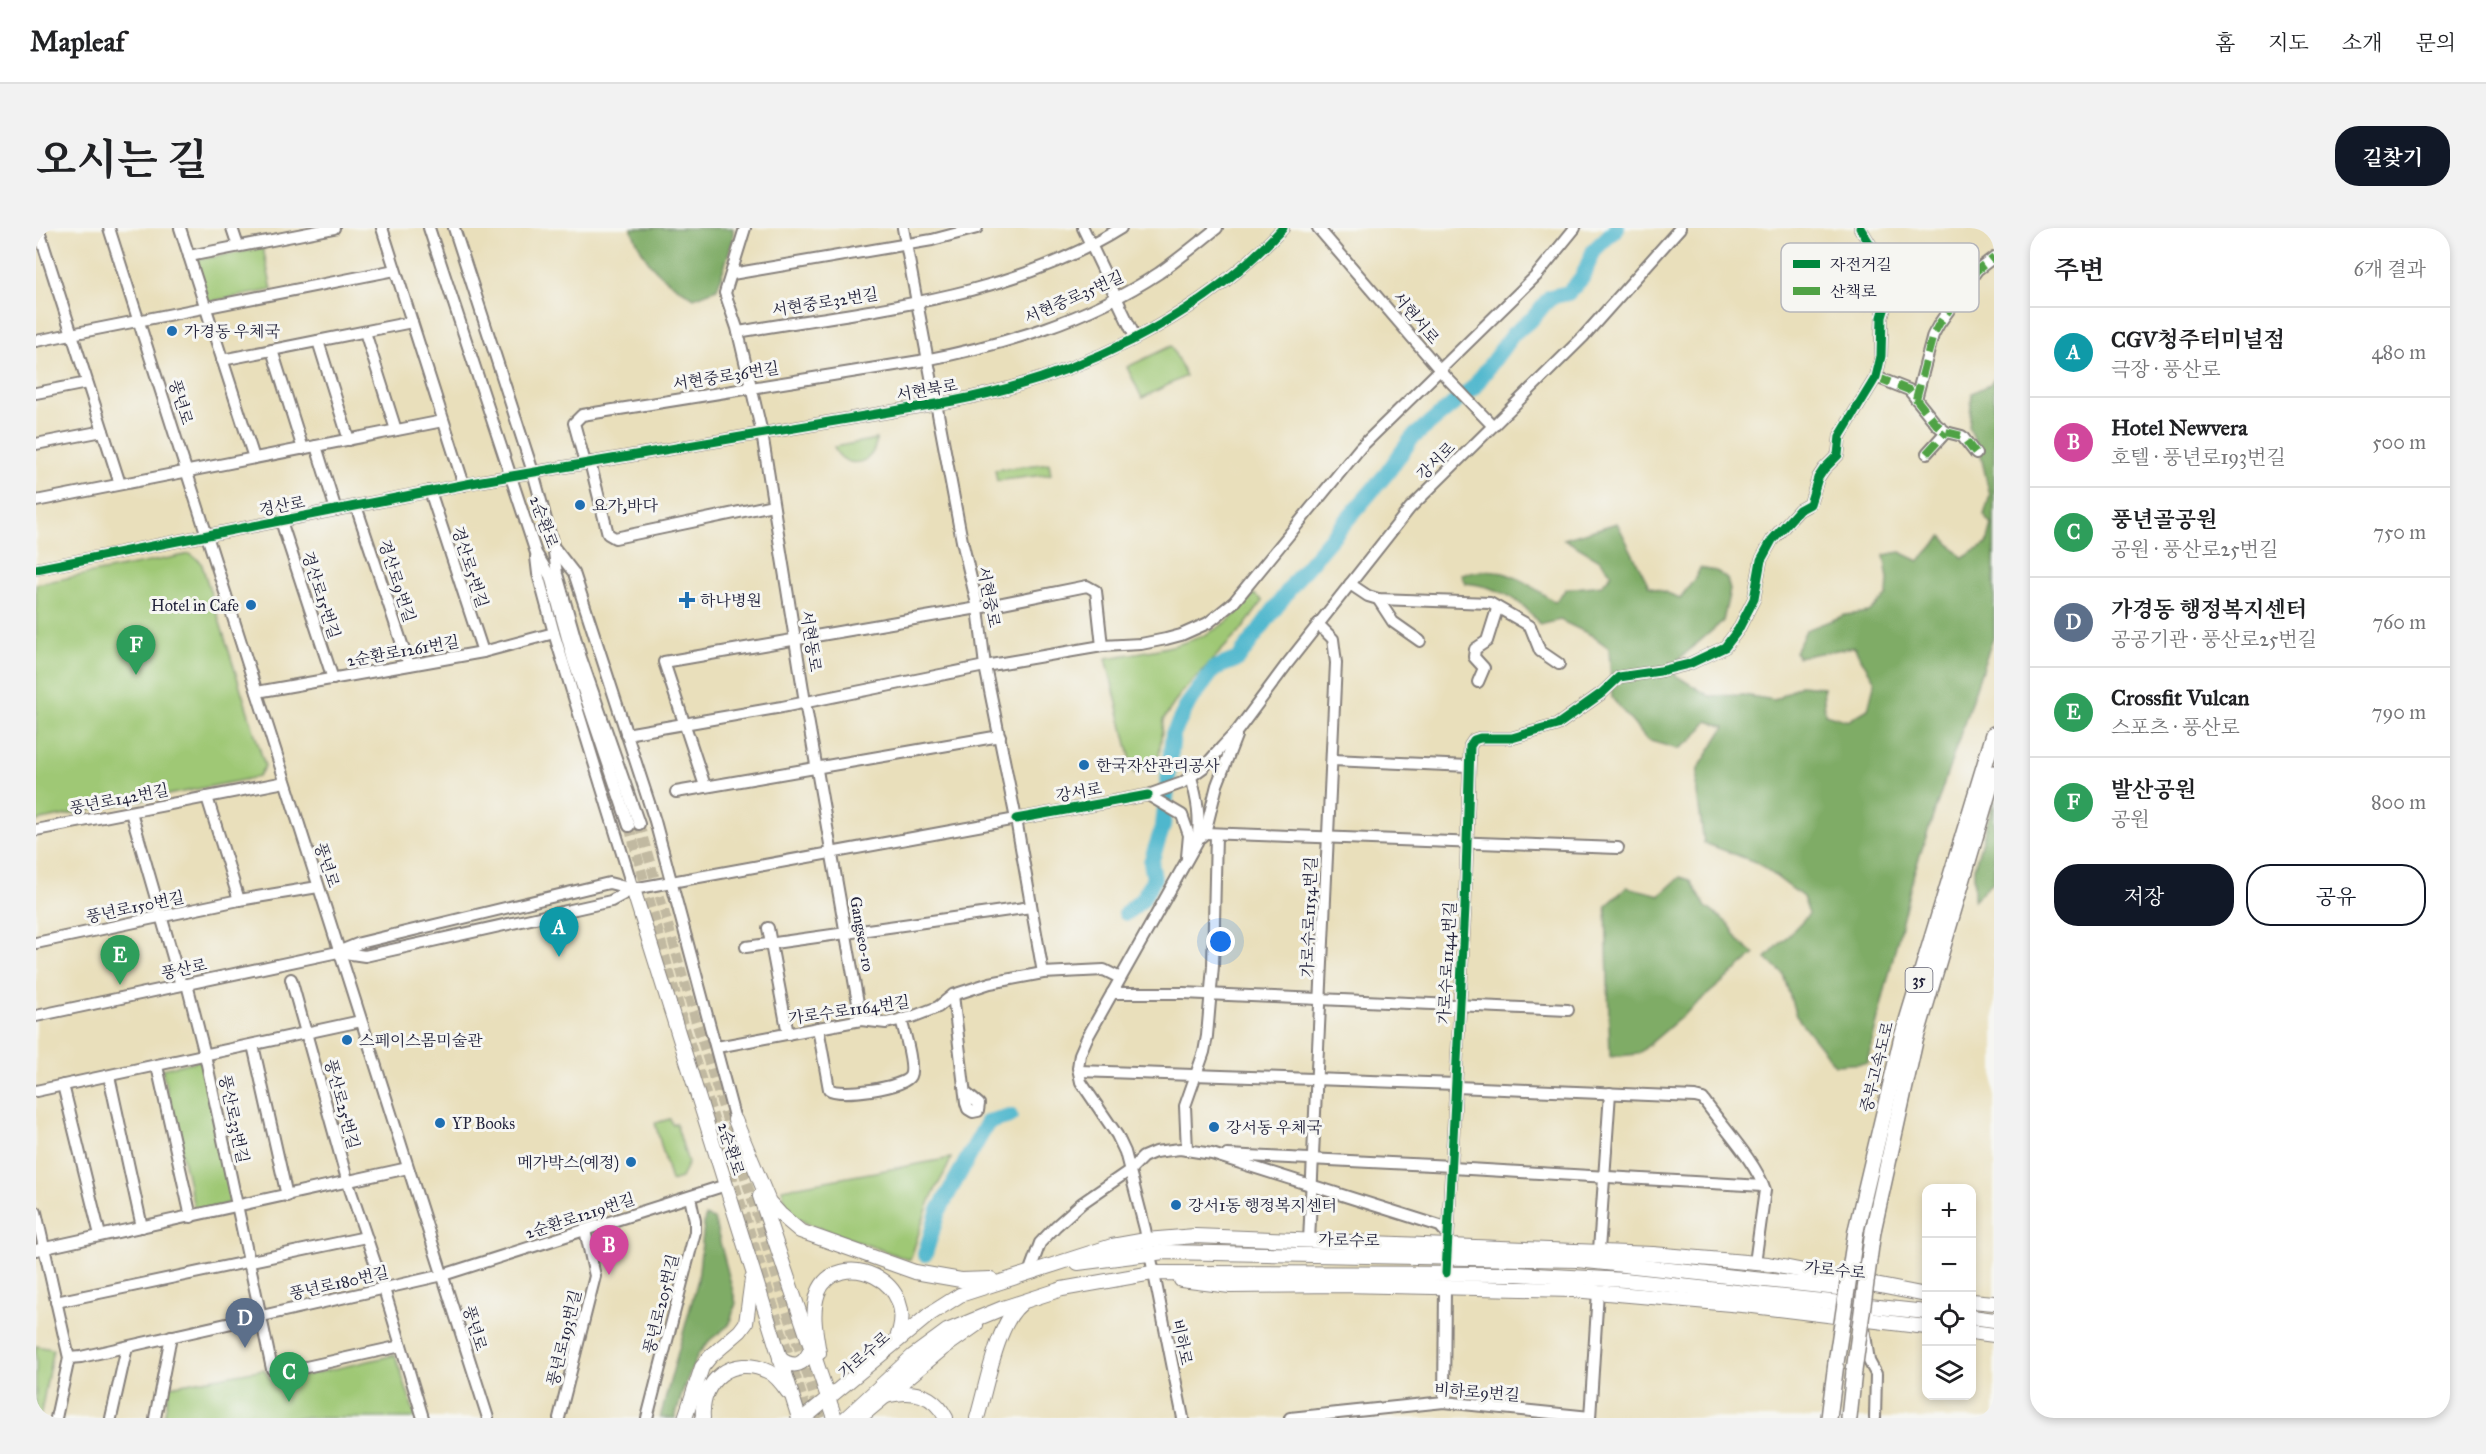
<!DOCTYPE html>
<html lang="ko">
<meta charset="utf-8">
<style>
body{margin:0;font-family:"IM FELL Great Primer","Noto Serif KR",serif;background:#f2f2f2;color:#202124}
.controls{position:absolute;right:18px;bottom:18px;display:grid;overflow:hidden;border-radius:12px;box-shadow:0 3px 9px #0003}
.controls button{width:54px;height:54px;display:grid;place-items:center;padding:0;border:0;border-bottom:2px solid #e0e0e0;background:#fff;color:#202124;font:30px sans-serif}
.you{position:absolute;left:1185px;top:714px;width:21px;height:21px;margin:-15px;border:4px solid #fff;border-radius:50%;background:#1a73e8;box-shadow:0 0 0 9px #1a73e833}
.badge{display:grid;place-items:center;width:39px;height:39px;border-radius:50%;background:#111827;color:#fff;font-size:20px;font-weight:700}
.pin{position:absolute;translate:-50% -50px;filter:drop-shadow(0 2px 3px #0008)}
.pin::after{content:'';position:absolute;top:32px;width:21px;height:18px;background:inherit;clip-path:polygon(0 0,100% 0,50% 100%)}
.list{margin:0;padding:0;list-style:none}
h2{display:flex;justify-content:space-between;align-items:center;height:78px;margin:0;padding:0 24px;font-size:26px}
h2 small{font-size:20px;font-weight:400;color:#757577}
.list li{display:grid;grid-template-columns:39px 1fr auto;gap:18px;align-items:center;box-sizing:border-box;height:90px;padding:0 24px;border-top:2px solid #e0e0e0}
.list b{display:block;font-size:22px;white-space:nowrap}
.list p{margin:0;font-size:20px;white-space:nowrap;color:#757577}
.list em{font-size:20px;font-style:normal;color:#757577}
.actions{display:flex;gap:12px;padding:18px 24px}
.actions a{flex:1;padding:14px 0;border:2px solid #111827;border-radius:24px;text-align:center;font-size:21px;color:#111827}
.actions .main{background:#111827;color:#fff}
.icon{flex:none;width:33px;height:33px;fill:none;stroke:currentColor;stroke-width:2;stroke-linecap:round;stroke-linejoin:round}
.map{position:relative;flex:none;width:1958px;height:1190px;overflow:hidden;border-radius:24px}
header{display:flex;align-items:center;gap:36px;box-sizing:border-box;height:84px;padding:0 30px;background:#fff;border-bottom:2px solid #e0e0e0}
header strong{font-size:28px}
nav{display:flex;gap:33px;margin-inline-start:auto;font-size:21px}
.intro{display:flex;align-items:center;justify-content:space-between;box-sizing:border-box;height:144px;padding:0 36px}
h1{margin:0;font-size:42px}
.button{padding:15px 27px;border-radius:24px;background:#111827;color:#fff;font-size:21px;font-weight:700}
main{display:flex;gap:36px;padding:0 36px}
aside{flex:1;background:#fff;border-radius:24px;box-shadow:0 3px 9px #0003}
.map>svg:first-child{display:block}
.green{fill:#9fc875;stroke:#607558;stroke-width:1.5}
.forest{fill:#7fac66;stroke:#506750;stroke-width:1.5}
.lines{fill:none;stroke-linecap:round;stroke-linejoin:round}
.river{stroke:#4fb7cd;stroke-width:16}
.minor-tunnel{stroke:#c1b9a1;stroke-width:10;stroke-dasharray:10 5;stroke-linecap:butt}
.minor-casing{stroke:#86807b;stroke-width:14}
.major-casing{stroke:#86807b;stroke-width:16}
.highway-casing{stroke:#86807b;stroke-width:18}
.minor{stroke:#fff;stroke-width:10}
.major{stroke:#fff;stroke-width:14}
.highway{stroke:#fff;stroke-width:15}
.highway-bridge-casing{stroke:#86807b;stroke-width:18;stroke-linecap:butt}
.highway-bridge{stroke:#fff;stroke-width:15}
.quiet{stroke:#50a245;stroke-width:8;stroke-dasharray:15 8;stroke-linecap:butt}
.cycleway-casing{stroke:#f6f6f2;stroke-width:13}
.cycleway{stroke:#00873e;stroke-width:9}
.poi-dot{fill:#1f6fb2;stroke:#f6f6f2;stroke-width:2}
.labels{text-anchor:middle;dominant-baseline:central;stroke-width:6;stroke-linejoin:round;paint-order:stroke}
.shield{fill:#f6f6f2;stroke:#626272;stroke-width:1.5}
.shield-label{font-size:15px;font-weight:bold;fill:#22223b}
.street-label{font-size:16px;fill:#22223b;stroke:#f6f6f2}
.poi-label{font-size:16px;fill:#22223b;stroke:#f6f6f2;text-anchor:start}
.key{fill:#f6f6f2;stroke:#b6b6bb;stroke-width:1.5}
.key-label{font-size:16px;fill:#22223b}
</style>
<header>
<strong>Mapleaf</strong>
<nav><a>홈</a><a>지도</a><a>소개</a><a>문의</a></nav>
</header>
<div class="intro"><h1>오시는 길</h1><a class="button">길찾기</a></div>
<main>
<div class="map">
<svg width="1958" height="1190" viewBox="0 0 1958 1190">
<rect width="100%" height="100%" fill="#f6f6f2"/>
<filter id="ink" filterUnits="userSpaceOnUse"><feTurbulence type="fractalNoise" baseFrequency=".0167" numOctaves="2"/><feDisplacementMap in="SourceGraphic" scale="12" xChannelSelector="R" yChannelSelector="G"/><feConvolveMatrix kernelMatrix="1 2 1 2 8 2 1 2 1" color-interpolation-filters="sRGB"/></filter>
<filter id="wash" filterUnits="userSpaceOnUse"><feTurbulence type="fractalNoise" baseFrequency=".008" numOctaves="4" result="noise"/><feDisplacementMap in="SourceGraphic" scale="24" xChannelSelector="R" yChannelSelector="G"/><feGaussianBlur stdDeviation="1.35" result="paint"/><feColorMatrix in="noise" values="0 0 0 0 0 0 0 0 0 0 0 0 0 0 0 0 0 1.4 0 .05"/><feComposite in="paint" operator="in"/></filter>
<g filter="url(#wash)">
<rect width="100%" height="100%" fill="#e9dfbb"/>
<!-- green -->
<g class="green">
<polygon points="227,20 236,62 172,74 159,32"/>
<polygon points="1135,118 1150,148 1106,170 1091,139"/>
<path d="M840 211C840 237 808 244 798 219Z"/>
<polygon points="1013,235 1015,246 961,253 959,242"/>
<polygon points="154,326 165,334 229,538 222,549 0,593 0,356"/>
<path d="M1218 366 1227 373 1207 400 1145 465 1127 492 1122 538 1098 545 1070 430C1111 423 1158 419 1192 393 1201 385 1210 375 1218 366Z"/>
<polygon points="166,832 196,975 159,983 126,841"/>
<polygon points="634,891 636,896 640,895 652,935 645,950 635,953 619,895"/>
<path d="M915 930C910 946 900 957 894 973 886 992 881 1013 874 1032L770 995 751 984 746 961Z"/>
<polygon points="0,1118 17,1121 4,1190 0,1190"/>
<polygon points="359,1127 380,1190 128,1190 134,1158 228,1141 237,1155"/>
</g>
<!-- forest -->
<g class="forest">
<path d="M595 0H697V12L681 61 658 70C622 47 611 40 595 0Z"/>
<path d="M1958 150V406L1878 645 1831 835 1799 837 1760 788 1747 746 1730 730 1773 686 1767 669 1722 635 1668 615 1660 558 1662 541 1689 499 1672 493 1655 513 1642 521 1611 512 1576 470 1573 420 1555 407 1524 392 1504 397C1486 370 1460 358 1429 355L1425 346C1471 337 1482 350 1519 374L1530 361 1566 357 1576 346 1564 332 1528 311 1581 295 1613 358 1644 370 1660 349 1664 340 1680 343 1691 351 1694 362 1687 393 1642 432 1639 447 1673 468 1707 467 1739 472 1764 457 1787 459 1789 486 1812 493 1832 481 1839 453 1818 419 1762 429 1759 424 1770 402 1809 387 1833 384 1851 367 1852 351 1848 327 1864 324 1883 333 1906 308 1927 330 1951 316 1956 297 1948 287 1954 267 1944 224 1933 199 1936 165 1954 156Z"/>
<polygon points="1958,572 1958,653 1938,672 1938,640"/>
<polygon points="1644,649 1654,652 1670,679 1693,696 1703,713 1719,726 1602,826 1574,829 1570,678 1591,659 1624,667"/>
<polygon points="669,988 678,991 700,1075 693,1097 674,1112 662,1126 647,1162 639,1190 624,1190 662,1051"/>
</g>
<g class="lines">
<!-- river -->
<g class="river">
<polyline points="1090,685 1106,672 1118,651 1115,634 1127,598 1137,506 1152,476 1179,440 1202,431 1263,348 1351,245 1376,210 1438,159 1477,106 1497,90 1514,69 1532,65 1546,50 1558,22 1581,0"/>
<polyline points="889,1026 902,984 952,894 974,888"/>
</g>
</g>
</g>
<g filter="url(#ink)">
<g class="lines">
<!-- minor-tunnel -->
<g class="minor-tunnel">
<polyline points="603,596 660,794 785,1190"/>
<polyline points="593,598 649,800 773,1190"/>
</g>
<defs>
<g id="minor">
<polyline points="2,0 84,256"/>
<polyline points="73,0 452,1190"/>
<polyline points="144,0 218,230"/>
<polyline points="196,0 202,18"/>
<polyline points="346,0 428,257"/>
<polyline points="393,0 500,325 514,348 537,432 593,598"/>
<polyline points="418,0 497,244 517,317 521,346 545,430 603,596"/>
<polyline points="709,0 689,65 701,100 726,205 769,474 825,792"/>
<polyline points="867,0 926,313 942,380 949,438 980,591 1007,745"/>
<polyline points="1047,0 1099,109"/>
<polyline points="1282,0 1410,149 1457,198"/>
<polyline points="153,28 298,0"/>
<polyline points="696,46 896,12 941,0"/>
<polyline points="329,104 360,202"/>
<path d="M702 104C833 81 970 72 1085 0"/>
<polyline points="0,113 359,42"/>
<polyline points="282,113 313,212"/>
<polyline points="236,122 267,221"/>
<polyline points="186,132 376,94"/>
<polyline points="1840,149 1873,162 1901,197 1910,204 1926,208 1940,226"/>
<polyline points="0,165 51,155"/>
<polyline points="1880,171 1897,107 1903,96 1941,42 1958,29"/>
<polyline points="0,216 67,203"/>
<polyline points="280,218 300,282"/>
<polyline points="1891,225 1910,204"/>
<polyline points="554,234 572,306 579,310 737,277"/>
<path d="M549 235 538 195 546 187 884 133C967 117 1052 92 1123 45 1143 31 1162 15 1181 0"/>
<polyline points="394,263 447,424"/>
<polyline points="0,273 407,193"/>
<polyline points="320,278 373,437"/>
<polyline points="245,293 297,451"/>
<polyline points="517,318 538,345 619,593 699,892"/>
<polyline points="500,329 502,346 518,405 597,661"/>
<path d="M0 341 446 253 917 173C1038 150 1162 92 1247 0"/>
<polyline points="1314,356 1332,368 1342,371 1454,375 1494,398 1504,423 1523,436"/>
<polyline points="1342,371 1357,394 1384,413"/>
<polyline points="1442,454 1448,440 1438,429 1439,421 1451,413 1461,381"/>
<polyline points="221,464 447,424 518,405"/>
<polyline points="590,506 746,479 949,438 1066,418 1105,416 1130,411 1145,407 1172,395 1198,374 1324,220 1500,48 1539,0"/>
<polyline points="1296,532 1433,538"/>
<polyline points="669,558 628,434 942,380 1051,358 1060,363 1066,418"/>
<polyline points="640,564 964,508"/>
<polyline points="1112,567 1146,587 1153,607 1151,629"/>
<polyline points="171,569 203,672"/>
<polyline points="95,584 145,757"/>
<polyline points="0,602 249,554"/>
<polyline points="1169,605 1582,620"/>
<polyline points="1165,609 1169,605 1181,557 1200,508"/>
<polyline points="732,700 752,806"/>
<polyline points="0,715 203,672 282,659"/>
<polyline points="710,719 995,679"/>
<polyline points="302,724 329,728 575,673 597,661 1112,567 1146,555 1168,539 1186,519 1202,502 1251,436 1374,280 1547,109 1644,0"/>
<polyline points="255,751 312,955 348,1061 387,1190"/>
<polyline points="151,756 169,827 236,1141 243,1145 365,1118"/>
<polyline points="1076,765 1147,765 1532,782"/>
<polyline points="917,767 930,875 932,881 937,884 942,883 943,876 931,866"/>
<polyline points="0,788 302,724 324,715 573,655 597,661"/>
<path d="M782 800 793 861C803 869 868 860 874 848 879 838 868 803 865 791"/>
<polyline points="217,817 251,968"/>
<polyline points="681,819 825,792 850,795 876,789 902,779 917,767 954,755 1007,745 1068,742 1084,750"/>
<polyline points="121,838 155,989"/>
<polyline points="1043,843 1420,856"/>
<polyline points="73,848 106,999"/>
<polyline points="27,857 64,1007"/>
<path d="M1420 859 1659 869 1667 871C1685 897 1720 934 1729 962L1719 1035"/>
<polyline points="0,863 325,793"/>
<polyline points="1151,922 1149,878 1168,824 1171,808 1177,738 1180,606"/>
<polyline points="1191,927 1416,938"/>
<polyline points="1416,940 1727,958"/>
<polyline points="0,984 33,1130 20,1190"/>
<polyline points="1273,1013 1300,435 1297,411 1282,396"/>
<polyline points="0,1022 372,940"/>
<polyline points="1563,1022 1574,865"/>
<polyline points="993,1045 1004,1015 1020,998 1046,975 1094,942 1107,929 1119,924 1144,921 1176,926 1404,998 1412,1007"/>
<polyline points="1410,1045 1429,679 1434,518 1438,512 1444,510 1476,510 1521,497 1566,465 1583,449 1624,443 1653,436 1689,419 1702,402 1718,371 1725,332 1736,312 1763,282 1774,276 1782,250 1788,241 1802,227 1804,208 1840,149 1845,128 1846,89 1853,65 1851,50 1848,39 1824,0"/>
<polyline points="20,1074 330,1009"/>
<polyline points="1828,1100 1833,1133 1840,1146 1839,1190"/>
<polyline points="33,1130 45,1129 407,1047 690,957"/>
<polyline points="1408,1174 1409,1060"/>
<polyline points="75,1190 91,1119"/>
<polyline points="119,1190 135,1108"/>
<polyline points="523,1190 559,1048 549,1002"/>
<polyline points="611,1190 659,1004 659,993 654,969"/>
<path d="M1147 1190 1109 1001 1089 924 1081 907 1045 854 1042 840 1044 826 1051 810 1161 614C1165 590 1161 571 1155 549"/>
<polyline points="1254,1190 1408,1174 1554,1189"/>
<polyline points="1554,1190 1562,1063"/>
</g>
<g id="major">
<polyline points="597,661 763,1190"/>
<polyline points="699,892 733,974 744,986 764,1003 879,1044 925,1052 955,1051"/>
<polyline points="724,968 799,1190"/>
<polyline points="1042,1035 1128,1024 1541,1032 1821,1062"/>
<polyline points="1145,1052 1194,1058 1307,1057 1537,1062 1717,1078 1890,1099"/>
<polyline points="1936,1073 1958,1075"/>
<polyline points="1936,1089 1958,1092"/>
<polyline points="1936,1104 1958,1107"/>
<path d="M783 1125C780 1106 775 1085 782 1065 800 1017 890 1052 859 1114"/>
<path d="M744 1131C759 1141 768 1137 775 1121"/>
<path d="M850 1168C876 1161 897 1165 910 1190"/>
<polyline points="649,1190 666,1139 674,1129 704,1103 710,1095 716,1051"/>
<path d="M667 1190C664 1153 697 1125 733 1144 741 1148 747 1157 752 1164"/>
<polyline points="768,1190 894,1086 924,1067 1076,1018 1110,1012 1159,1008 1617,1026 1732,1036 1890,1067"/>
<polyline points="810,1190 877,1128 911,1103 967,1080 1026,1061 1116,1045 1481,1046 1589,1052 1890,1084"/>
<polyline points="823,1190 906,1121 940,1097"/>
<path d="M941 1190C950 1161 961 1094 985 1076"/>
</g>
<g id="highway">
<polyline points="1820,1002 1866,809 1958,506"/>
<polyline points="1837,1003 1879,813 1958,545"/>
<polyline points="1793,1190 1800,1135"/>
<polyline points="1813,1190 1818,1143"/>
</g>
</defs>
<!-- minor casing -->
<use href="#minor" class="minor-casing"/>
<!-- major casing -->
<use href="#major" class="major-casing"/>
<!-- highway casing -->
<use href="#highway" class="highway-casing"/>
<!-- minor -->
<use href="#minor" class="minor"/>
<!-- major -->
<use href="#major" class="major"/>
<!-- highway -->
<use href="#highway" class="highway"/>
<defs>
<g id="highway-bridge">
<polyline points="1800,1135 1820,1002"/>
<polyline points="1818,1143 1837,1003"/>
</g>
</defs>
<!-- highway-bridge casing -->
<use href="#highway-bridge" class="highway-bridge-casing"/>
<!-- highway-bridge -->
<use href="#highway-bridge" class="highway-bridge"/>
<!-- quiet -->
<g class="quiet">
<polyline points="1840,149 1873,162 1901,197 1910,204 1926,208 1940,226"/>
<polyline points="1880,171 1897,107 1903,96 1941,42 1958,29"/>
<polyline points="1891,225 1910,204"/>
</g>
<defs>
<g id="cycleway">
<path d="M0 341 446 253 917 173C1038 150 1162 92 1247 0"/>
<polyline points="980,591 1112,567"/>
<polyline points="1410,1045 1429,679 1434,518 1438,512 1444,510 1476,510 1521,497 1566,465 1583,449 1624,443 1653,436 1689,419 1702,402 1718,371 1725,332 1736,312 1763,282 1774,276 1782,250 1788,241 1802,227 1804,208 1840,149 1845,128 1846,89 1853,65 1851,50 1848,39 1824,0"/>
</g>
</defs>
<!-- cycleway casing -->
<use href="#cycleway" class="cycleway-casing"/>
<!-- cycleway -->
<use href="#cycleway" class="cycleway"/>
</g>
</g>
<!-- markers -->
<g class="poi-dot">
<circle cx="136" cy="103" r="6"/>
<circle cx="544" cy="277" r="6"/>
<path d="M648 363h6v6h6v6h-6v6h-6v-6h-6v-6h6z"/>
<circle cx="215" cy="377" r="6"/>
<circle cx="1048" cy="537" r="6"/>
<circle cx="311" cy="812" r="6"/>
<circle cx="404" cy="895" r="6"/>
<circle cx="1178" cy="899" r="6"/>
<circle cx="595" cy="934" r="6"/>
<circle cx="1140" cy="977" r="6"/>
</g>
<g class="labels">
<!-- shield labels -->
<rect class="shield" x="1869.5" y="740" width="27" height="24" rx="4.5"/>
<g class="shield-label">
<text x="1883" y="752">35</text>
</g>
<!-- street labels -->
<g class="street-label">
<text transform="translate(1038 69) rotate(-24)">서현중로35번길</text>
<text transform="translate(789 74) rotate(-9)">서현중로32번길</text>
<text transform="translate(1380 90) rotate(50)">서현서로</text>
<text transform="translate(690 148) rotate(-9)">서현중로36번길</text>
<text transform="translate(891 162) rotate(-10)">서현북로</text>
<text transform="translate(145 174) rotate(73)">풍년로</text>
<text transform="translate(1400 233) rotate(-45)">강서로</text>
<text transform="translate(246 278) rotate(-11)">경산로</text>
<text transform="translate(508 294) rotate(70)">2순환로</text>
<text transform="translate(434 339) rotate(72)">경산로5번길</text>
<text transform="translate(361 353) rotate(72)">경산로9번길</text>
<text transform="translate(285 367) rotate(72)">경산로15번길</text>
<text transform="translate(953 369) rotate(79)">서현중로</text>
<text transform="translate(775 413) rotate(81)">서현동로</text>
<text transform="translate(367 423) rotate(-10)">2순환로1261번길</text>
<text transform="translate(1043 564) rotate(-10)">강서로</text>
<text transform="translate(83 571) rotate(-11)">풍년로142번길</text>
<text transform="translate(291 637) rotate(72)">풍년로</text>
<text transform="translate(99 679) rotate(-12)">풍년로150번길</text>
<text transform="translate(1273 689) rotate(-88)">가로수로1154번길</text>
<text transform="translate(826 706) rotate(80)">Gangseo-ro</text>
<text transform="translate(1411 735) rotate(-87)">가로수로1144번길</text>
<text transform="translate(148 741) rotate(-12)">풍산로</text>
<text transform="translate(813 782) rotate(-8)">가로수로1164번길</text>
<text transform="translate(1841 839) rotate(-76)">중부고속도로</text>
<text transform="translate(306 876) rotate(75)">풍산로25번길</text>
<text transform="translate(198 891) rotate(78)">풍산로33번길</text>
<text transform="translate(695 921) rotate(73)">2순환로</text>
<text transform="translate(544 988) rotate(-18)">2순환로1219번길</text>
<text transform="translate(1313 1012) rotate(1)">가로수로</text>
<text transform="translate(1799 1042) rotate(6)">가로수로</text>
<text transform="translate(303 1055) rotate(-13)">풍년로180번길</text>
<text transform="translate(625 1076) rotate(-76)">풍년로205번길</text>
<text transform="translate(439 1100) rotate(73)">풍년로</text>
<text transform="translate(528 1110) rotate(-76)">풍년로193번길</text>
<text transform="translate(1146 1114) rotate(78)">비하로</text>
<text transform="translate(828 1127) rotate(-41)">가로수로</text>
<text transform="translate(1441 1164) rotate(4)">비하로9번길</text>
</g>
<!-- poi labels -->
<g class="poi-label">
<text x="148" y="103">가경동 우체국</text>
<text x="556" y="277">요가,바다</text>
<text x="664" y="372">하나병원</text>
<text x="203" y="377" text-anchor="end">Hotel in Cafe</text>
<text x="1060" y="537">한국자산관리공사</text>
<text x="323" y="812">스페이스몸미술관</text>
<text x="416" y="895">YP Books</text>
<text x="1190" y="899">강서동 우체국</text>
<text x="583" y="934" text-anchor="end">메가박스(예정)</text>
<text x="1152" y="977">강서1동 행정복지센터</text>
</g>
</g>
<!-- legend -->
<rect x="1745" y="15" width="198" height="69" rx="9" class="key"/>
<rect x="1757" y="32" width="27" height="8" fill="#00873e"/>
<rect x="1757" y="59" width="27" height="8" fill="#50a245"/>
<g class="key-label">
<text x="1794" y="42">자전거길</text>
<text x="1794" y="69">산책로</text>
</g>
</svg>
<div class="controls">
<button>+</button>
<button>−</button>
<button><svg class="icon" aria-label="locate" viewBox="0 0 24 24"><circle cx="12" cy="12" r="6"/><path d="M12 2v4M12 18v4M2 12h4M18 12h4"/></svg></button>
<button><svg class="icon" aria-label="layers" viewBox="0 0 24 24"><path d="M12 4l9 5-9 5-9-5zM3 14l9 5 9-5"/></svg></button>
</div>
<div class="you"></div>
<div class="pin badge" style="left:523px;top:729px;background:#0f9aa8">A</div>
<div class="pin badge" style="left:573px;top:1047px;background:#d1479c">B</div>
<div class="pin badge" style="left:253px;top:1174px;background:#2e9e5b">C</div>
<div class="pin badge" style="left:209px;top:1120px;background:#5c6f8a">D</div>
<div class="pin badge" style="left:84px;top:757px;background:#2e9e5b">E</div>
<div class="pin badge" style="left:100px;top:447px;background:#2e9e5b">F</div>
</div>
<aside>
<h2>주변<small>6개 결과</small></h2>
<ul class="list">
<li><span class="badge" style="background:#0f9aa8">A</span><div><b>CGV청주터미널점</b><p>극장 · 풍산로</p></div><em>480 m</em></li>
<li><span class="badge" style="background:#d1479c">B</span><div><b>Hotel Newvera</b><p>호텔 · 풍년로193번길</p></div><em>500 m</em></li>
<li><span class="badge" style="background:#2e9e5b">C</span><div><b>풍년골공원</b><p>공원 · 풍산로25번길</p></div><em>750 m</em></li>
<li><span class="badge" style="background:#5c6f8a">D</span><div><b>가경동 행정복지센터</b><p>공공기관 · 풍산로25번길</p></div><em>760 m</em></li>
<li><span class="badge" style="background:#2e9e5b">E</span><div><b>Crossfit Vulcan</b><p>스포츠 · 풍산로</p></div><em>790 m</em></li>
<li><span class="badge" style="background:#2e9e5b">F</span><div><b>발산공원</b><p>공원</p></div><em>800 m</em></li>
</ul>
<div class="actions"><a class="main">저장</a><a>공유</a></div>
</aside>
</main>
